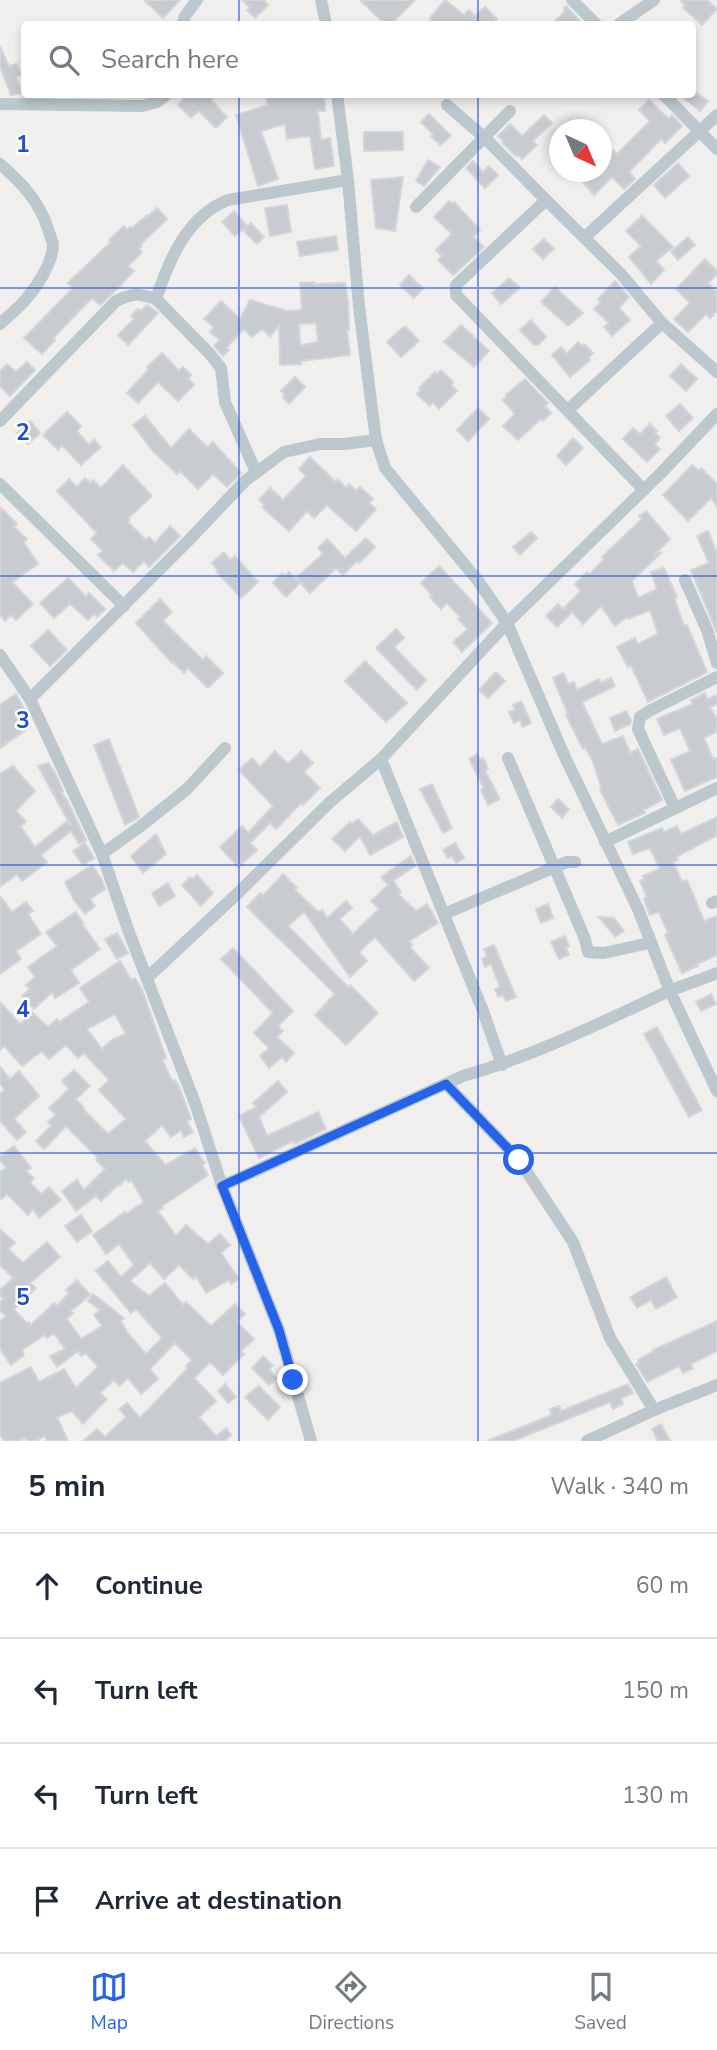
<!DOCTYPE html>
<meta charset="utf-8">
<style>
body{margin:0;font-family:"Nunito Sans",sans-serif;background:#f6f6f7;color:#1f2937}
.compass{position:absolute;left:549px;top:119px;width:63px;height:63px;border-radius:50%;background:#fff;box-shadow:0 4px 10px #0003;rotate:136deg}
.stop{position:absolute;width:21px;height:21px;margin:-16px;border:5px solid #2563eb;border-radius:50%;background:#fff}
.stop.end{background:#2563eb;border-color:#fff;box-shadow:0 2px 7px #0008}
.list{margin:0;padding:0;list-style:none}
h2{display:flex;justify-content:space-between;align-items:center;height:91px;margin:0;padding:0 28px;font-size:30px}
h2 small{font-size:23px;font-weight:400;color:#747a83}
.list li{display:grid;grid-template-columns:46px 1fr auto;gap:21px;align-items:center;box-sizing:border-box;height:105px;padding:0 28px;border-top:2px solid #e0e1e3}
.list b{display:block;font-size:26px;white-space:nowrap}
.list em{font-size:23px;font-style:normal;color:#747a83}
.icon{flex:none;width:38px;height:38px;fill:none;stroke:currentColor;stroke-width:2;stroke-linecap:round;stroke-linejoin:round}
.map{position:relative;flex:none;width:717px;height:1441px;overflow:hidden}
.search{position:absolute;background:#fff;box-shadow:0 4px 10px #0003;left:21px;right:21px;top:21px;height:77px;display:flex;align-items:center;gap:18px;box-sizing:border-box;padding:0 24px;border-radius:7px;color:#747a83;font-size:26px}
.sheet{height:511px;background:#fff}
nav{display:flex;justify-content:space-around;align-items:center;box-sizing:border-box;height:98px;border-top:2px solid #e0e1e3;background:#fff;font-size:19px;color:#747a83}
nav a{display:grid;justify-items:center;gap:4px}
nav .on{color:#2563eb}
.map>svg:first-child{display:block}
.building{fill:#c8ccd1;stroke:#d2d5da;stroke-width:2;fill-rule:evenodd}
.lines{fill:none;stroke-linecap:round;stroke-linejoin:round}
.minor{stroke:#bcc7ce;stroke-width:12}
.route{stroke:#2563eb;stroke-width:9}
.grid{fill:none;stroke:#1d4ed8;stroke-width:2;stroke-opacity:0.55}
.grid-label{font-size:23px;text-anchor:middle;font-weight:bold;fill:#1d4ed8;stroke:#fff;stroke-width:5;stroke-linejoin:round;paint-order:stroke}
</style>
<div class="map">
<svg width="717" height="1441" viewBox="0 0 717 1441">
<rect width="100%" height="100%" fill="#f1eeee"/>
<!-- building -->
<g class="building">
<polygon points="144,0 180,0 163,18"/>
<polygon points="242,0 264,0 268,5 255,18 247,10 250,8"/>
<polygon points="360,0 415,0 391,24 385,24"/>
<polygon points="445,0 464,15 469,10 475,16 485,7 497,19 492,24 427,24 432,20 430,18"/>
<polygon points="680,0 707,0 717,9 702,25 683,8 685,5"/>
<polygon points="566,6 580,21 577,24 552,24 565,11 564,8"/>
<polygon points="0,47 9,66 17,64 21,75 16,77 22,93 11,95 0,66"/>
<polygon points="692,90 708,101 700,111 679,94 692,94"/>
<polygon points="188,94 217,94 211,100 227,117 216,128 199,111 191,118 178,105"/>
<polygon points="266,94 324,94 325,111 318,111 321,140 330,138 334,166 315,169 310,136 287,139 285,124 261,131 278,179 258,186 236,115 268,105"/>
<polygon points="649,100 669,119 672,115 682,126 665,143 661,139 629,172 635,179 624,189 612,177 594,195 574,172 601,172 601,138 617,154 650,121 639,110"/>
<polygon points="429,114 451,136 440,145 431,136 433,134 421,122"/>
<polygon points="544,115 552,123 533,141 537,145 522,159 518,155 516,156 502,143 504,141 498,136 510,124 522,136"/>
<polygon points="364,132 403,132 403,150 364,151"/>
<polygon points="428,160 440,167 424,186 416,181"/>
<polygon points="473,161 483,172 489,166 498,175 485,188 466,168"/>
<polygon points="678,163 689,176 665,198 654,185"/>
<polygon points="403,177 395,231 376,228 371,180"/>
<polygon points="449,201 452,204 454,202 480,230 473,237 484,247 453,275 438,260 442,256 436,250 452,234 434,217"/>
<polygon points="287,205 291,232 270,236 265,208"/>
<polygon points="157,208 167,219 141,244 142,246 139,249 142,252 128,266 134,271 114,292 100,305 92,298 53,338 55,340 42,354 24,338 73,288 68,283 111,242 109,240 124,226 127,230 130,227 132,228 147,215 148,216"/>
<polygon points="234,211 247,226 235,236 222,222"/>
<polygon points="642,216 673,247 656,261 664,270 651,284 629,257 641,246 626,231"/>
<polygon points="251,223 264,237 257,244 243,230"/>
<polygon points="336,236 338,250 300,256 297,242"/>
<polygon points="688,237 695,245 678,260 671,252"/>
<polygon points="544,239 554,249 543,259 533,249"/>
<polygon points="705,259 717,271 717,274 708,283 717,292 717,311 710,318 706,314 688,332 674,319 690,303 676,289"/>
<polygon points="409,275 423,288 414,298 400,285"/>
<polygon points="509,278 520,288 501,304 492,293"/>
<polygon points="615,281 629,297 619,308 630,320 612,336 604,327 609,323 594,309 601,302 598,299"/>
<path d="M314 282V284L345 283 348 300 349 330H347L350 355 301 361V364L280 365 279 325 270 336 262 329 252 337 244 329 226 348 229 350 223 356 214 346 220 340 210 332 214 327 204 319 221 301 240 319 250 300 287 311 302 310 300 283ZM316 323 318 342 300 345 299 324Z"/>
<polygon points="555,287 583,313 568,326 541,302"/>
<polygon points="147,305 158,313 128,345 118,335 134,319 131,316 138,309 141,311"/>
<polygon points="531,320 546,337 538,345 534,345 520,330"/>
<polygon points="461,325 489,351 474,367 444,342"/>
<polygon points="403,327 406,327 419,341 401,357 387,342"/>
<polygon points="578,342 582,346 584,344 593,353 588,358 590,360 570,377 552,355 561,347 567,354"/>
<polygon points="162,353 179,371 183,367 191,375 188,378 194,385 178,401 158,382 138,403 127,393 149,369 147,367"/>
<polygon points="27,362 35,370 10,396 0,386 0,371 7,364 16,372"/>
<polygon points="681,364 697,379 686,391 670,376"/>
<polygon points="441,370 453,382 451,385 457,391 439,409 433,402 430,406 417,394 421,390 419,388 435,372 437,374"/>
<polygon points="295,377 305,387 289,404 283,397 285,395 281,391"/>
<polygon points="525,379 548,403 545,406 551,413 543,421 541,419 518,440 503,426 515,414 503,400 507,397 506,395"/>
<polygon points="680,404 693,418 679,431 666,416"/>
<polygon points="478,408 489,419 468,441 457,430"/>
<polygon points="67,412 81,426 77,431 89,445 94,440 101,447 81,465 62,445 58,450 43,435"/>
<polygon points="145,416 171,448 189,429 207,447 213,442 241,473 227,487 213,474 198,489 180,471 177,474 153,451 133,425"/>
<polygon points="30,421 40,433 28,444 17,433"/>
<polygon points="650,424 657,431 655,433 660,438 655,444 660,449 647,462 623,439 633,428 640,434"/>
<polygon points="573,438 583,448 566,465 557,456"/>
<polygon points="310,457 336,482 338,480 346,488 349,484 356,491 360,487 373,499 369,503 376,509 356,531 327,505 314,518 307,511 289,531 262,507 265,505 259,500 270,488 283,500 306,476 299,469"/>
<polygon points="123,465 152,496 128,518 130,520 128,522 146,540 149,537 155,543 170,526 180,536 149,567 144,561 133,572 123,563 114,571 98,555 103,551 91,539 97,533 57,491 69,479 77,487 85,478 90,483 93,480 101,488"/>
<polygon points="692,465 699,471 701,468 717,484 717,506 711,498 688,521 663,495"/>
<polygon points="0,507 17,524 14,527 27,539 24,543 38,564 12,582 33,604 16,620 11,615 5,621 0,615"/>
<polygon points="646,511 670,539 654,555 662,552 632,581 638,598 657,589 651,572 664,568 677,597 674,598 684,626 687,625 688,627 707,672 648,702 631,665 628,667 617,647 635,638 638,644 658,634 650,610 628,619 627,617 615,626 601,606 583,624 572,612 557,627 546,616 558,604 563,609 581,591 575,584 587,572 590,574 604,559 602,557 642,519 639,516"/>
<polygon points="708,531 717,553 717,633 691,570 709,563 697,536"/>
<polygon points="531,532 537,538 520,555 513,547"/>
<polygon points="366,538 375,547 359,563 357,561 343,575 336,568 310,593 296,578 323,554 318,548 327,539 345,558"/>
<polygon points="224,552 230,560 235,556 258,582 241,598 217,572 218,571 212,563"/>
<polygon points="439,566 492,623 462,652 453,642 468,629 458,619 460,617 447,603 441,609 430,597 432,595 421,583"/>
<polygon points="289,572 300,583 286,597 273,583 282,573 285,576"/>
<polygon points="68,578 86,597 89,593 105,609 97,617 94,614 88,620 70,604 54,618 40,603"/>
<polygon points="160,599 172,612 163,620 171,629 203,660 206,656 223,673 208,688 188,668 184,673 173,662 172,663 136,623"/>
<polygon points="396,629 404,638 394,647 426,680 417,690 376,648"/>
<polygon points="48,630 67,650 50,666 31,646"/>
<polygon points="365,661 407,703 386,722 345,681"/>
<polygon points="496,672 505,681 488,698 479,690"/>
<polygon points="563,673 568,684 574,682 577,690 599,679 601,683 611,678 615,686 582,702 602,744 623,736 630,753 638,749 662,800 644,810 645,813 618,825 600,790 602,790 593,762 585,747 583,749 566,715 568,714 553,678"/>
<polygon points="705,693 707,699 717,695 717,704 710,707 717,719 717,731 704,738 713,759 717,758 717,777 685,791 671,760 690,751 680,728 664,735 657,719 693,704 691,700"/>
<polygon points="16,694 29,717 25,719 30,727 0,748 0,705"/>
<polygon points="521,701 531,723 523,727 520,720 514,723 509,712 515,710 513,705"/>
<polygon points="626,711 631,720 630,724 615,731 610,718"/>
<polygon points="109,739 139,817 125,825 94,745"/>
<polygon points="275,751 288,764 301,751 313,763 304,772 320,788 303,805 301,803 276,829 270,823 250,843 257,850 238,867 220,847 242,826 248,833 273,806 239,770 252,758 260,767"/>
<polygon points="477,754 480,759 483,758 488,769 485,771 500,799 488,805 481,790 484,788 469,759"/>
<polygon points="48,763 55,773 63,791 61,792 67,800 86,840 79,844 71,831 41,855 47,862 22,881 17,874 0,887 0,774 13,766 35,791 16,811 26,821 21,827 35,847 66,822 71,826 38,766"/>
<polygon points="432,784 452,828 443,833 420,789"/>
<polygon points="558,799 569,809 562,818 551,807"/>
<polygon points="717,817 717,835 676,857 678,860 673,862 682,882 687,880 704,921 717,916 717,955 697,964 698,966 682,973 665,935 668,933 659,912 650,915 644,899 647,897 640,881 645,879 643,876 660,869 650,848 633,854 628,842 662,828 664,832 677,826 681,834"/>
<polygon points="358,819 373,835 397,822 403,837 370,855 360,836 345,851 332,839 350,822 352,824"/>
<polygon points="156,834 166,854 143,873 131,856"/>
<polygon points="85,843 94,858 83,865 73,851"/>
<polygon points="455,843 464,858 456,863 452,856 448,858 443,850"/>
<polygon points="411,856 415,866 393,881 401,892 398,894 416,911 427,904 438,923 409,941 412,945 410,947 429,968 414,981 375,937 359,952 367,961 350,977 304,912 288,926 348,987 350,985 378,1013 346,1045 315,1015 335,994 247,907 260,893 263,896 283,874 297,888 295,890 318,912 322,910 327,918 346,901 352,908 340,919 353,934 379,909 371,901 388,885 381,877"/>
<polygon points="92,865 102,880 105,889 90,899 95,906 85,914 74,900 65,882"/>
<polygon points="197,875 213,893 201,906 182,885 190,877 193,879"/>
<polygon points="168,883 175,896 159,906 152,893"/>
<polygon points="0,896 12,912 26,902 33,911 28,914 41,934 16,951 21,959 0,974"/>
<polygon points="548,904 553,918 541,923 536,909"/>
<polygon points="76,912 83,923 82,924 100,949 71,970 79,983 55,998 52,992 34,1009 22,996 30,989 26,985 35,977 28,967 57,946 46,932"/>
<polygon points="599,917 614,918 624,931 615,937"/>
<polygon points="117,933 128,953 117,959 105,939"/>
<polygon points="565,936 569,946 566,948 569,955 559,959 551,942"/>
<polygon points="494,945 516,997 506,1001 503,995 498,997 495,989 500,987 491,964 485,967 482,959 487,956 484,949"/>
<polygon points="233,948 293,1011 278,1026 283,1031 277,1037 294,1053 286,1062 282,1057 269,1068 260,1056 269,1048 254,1033 273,1013 221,959"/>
<path d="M120 961 131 980 135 978 142 990 166 1058 162 1060 173 1082 175 1080 179 1087 191 1119 187 1121 193 1132 184 1137 181 1130 171 1137 162 1125 145 1141 165 1165 195 1148 205 1163 202 1165 208 1175 162 1206 163 1208 158 1211 176 1236 186 1225 208 1244 220 1234 230 1245 221 1253 239 1279 231 1284 229 1280 206 1293 196 1276 193 1279 179 1265 164 1279 150 1263 130 1281 149 1296 165 1283 183 1305 186 1302 211 1326 235 1304 245 1314 237 1322 254 1339 241 1351 244 1354 223 1375 210 1362 194 1378 216 1401 199 1417 216 1436 226 1428 231 1435 225 1441H83L97 1429 105 1437 126 1417 120 1409 127 1403 140 1418 188 1368 186 1366 192 1360 175 1343 150 1369 158 1379 141 1394 128 1378 119 1386 114 1380 100 1393 107 1399 83 1424 72 1411 57 1417 68 1441H47L45 1436 36 1441H27L25 1438 19 1441H4L0 1434V1383L31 1367 39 1382 64 1369 76 1388 98 1367 86 1353 81 1356 78 1351 57 1367 50 1356 65 1349 54 1333 47 1338 44 1335 22 1350 24 1355 11 1365 0 1349V1321L6 1316 0 1311V1303L3 1298 0 1295V1290L13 1278 0 1265V1229L15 1243 8 1249 23 1263 47 1242 60 1257 30 1283 36 1288 14 1310 27 1323 29 1322 31 1325 54 1303 57 1306 69 1293 66 1290 77 1280 90 1295 71 1311 73 1313 67 1319 81 1339 102 1326 94 1315 100 1310 88 1301 93 1294 124 1318 121 1321 127 1332 146 1354 162 1338 136 1309 131 1313 96 1271 108 1261 121 1277 134 1265 119 1244 106 1254 93 1235 125 1212 126 1214 144 1202 131 1180 129 1182 126 1179 120 1185 119 1184 101 1201 96 1196 76 1211 62 1191 77 1180 84 1190 105 1169 96 1160 98 1158 66 1126 44 1149 36 1141 51 1126 48 1122 56 1115 49 1108 69 1089 62 1081 74 1070 90 1086 76 1099 84 1108 83 1109 108 1134 126 1119 99 1090 109 1080 84 1053 78 1058 66 1045 49 1059 42 1051 22 1066 4 1046 0 1050V1002L20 1024 32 1012 48 1027 57 1019 59 1022 89 1002 80 988ZM115 1014 126 1034 113 1039 102 1049 87 1029Z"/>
<polygon points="711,994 716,1004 701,1011 696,1002"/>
<polygon points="657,1027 702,1110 689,1117 644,1034"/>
<polygon points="0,1067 10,1079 19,1071 39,1096 14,1119 26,1132 17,1140 0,1121 0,1094 5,1090 0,1084"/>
<polygon points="278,1081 287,1092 259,1117 267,1136 318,1112 326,1129 294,1144 293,1141 259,1158 239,1116 257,1107 253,1103"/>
<polygon points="14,1146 31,1168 26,1171 34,1178 30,1183 42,1194 49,1187 61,1200 39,1218 33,1209 28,1215 7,1194 0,1200 0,1172 6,1168 0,1160 0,1156"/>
<polygon points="81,1215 92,1231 77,1242 65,1226"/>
<polygon points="666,1277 677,1297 656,1309 651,1300 637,1308 630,1297"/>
<polygon points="717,1321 717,1351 691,1364 693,1368 683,1373 679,1366 647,1382 636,1364 639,1363 638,1360 654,1351 653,1350"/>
<polygon points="263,1356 273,1366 269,1369 276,1378 269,1385 252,1368"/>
<polygon points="225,1384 236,1397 228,1403 218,1391"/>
<polygon points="628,1384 633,1393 621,1398 623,1404 613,1409 610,1402 513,1441 487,1441 552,1415 550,1409 559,1406 561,1411"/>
<polygon points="259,1386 280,1407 268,1420 245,1397"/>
<polygon points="661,1424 670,1441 658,1441 652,1429"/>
</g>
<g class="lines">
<!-- minor -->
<g class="minor">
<polyline points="321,0 326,24"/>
<polyline points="572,0 596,24"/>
<polyline points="183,24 185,16 197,0"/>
<polyline points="619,24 654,0"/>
<polyline points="337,94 348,180 359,307 376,440 385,468 479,582 507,623 564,755 638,909 670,991 717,1091"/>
<polyline points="663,94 717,149"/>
<polyline points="0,104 142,106 157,102 167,94"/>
<polyline points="447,105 485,138 546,200"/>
<path d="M0 164C22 183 39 201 48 229 49 233 52 240 53 244 53 262 38 285 27 298 19 308 9 315 0 324"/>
<polyline points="416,207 510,111"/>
<polyline points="585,237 717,115"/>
<polyline points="568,410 662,323"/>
<path d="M0 421 116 301C133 293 138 293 156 299"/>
<path d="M256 472 225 402 221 368 210 354 156 299C169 260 187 216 228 200L348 180"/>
<polyline points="0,484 124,606"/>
<polyline points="644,490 460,299 456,295 456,285 546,200 621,274 662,323 717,372"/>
<polyline points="685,580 707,630 717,663"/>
<polyline points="0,655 30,699 102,854 130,935 195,1103 222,1186 279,1330 311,1441"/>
<polyline points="30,699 189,540 245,481 284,452 320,444 344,444 376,440"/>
<polyline points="508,758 585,939 588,952 604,953 649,943"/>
<polyline points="381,759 483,1011 502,1065"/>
<polyline points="675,808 638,729 640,717 649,711 717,677"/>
<polyline points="605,842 717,788"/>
<polyline points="102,854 141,826 187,789 225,748"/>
<polyline points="712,903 717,901"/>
<polyline points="444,914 567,862 575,862"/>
<polyline points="147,978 239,892 329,803 381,759 507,623 661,473 717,414"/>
<polyline points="446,1084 519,1160 573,1242 610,1338 654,1410"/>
<path d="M222 1186 463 1076C534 1056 600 1023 667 992 683 985 701 980 717 973"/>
<polyline points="587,1441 654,1410 717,1385"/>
</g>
</g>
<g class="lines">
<!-- route -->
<polyline class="route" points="293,1380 279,1330 222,1186 446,1084 519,1160"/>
</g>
<!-- grid -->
<path class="grid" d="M239 0V24M478 0V24M239 94V1441M478 94V1441M0 288H717M0 576H717M0 865H717M0 1153H717"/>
<g class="grid-label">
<text x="23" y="152">1</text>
<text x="23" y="440">2</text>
<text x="23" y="728">3</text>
<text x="23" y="1017">4</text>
<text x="23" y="1305">5</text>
</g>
</svg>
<svg class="compass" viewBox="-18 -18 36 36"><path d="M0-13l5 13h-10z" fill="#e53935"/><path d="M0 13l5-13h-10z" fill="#747a83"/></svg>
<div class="stop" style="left:519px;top:1160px"></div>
<div class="stop end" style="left:293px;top:1380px"></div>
<div class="search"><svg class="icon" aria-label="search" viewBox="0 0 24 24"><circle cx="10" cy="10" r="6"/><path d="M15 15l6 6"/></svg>Search here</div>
</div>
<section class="sheet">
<h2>5 min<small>Walk · 340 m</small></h2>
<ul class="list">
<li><svg class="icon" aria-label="ahead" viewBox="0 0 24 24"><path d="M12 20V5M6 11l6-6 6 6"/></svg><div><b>Continue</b></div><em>60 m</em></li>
<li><svg class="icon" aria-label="left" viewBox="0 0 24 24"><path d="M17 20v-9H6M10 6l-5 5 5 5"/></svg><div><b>Turn left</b></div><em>150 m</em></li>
<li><svg class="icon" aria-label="left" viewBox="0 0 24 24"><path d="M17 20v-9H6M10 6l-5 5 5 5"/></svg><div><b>Turn left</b></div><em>130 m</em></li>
<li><svg class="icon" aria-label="arrive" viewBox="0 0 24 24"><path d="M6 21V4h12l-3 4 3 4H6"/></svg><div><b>Arrive at destination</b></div></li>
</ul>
</section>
<nav>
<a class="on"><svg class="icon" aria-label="map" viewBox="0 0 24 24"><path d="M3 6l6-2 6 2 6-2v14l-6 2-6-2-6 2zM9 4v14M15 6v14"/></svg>Map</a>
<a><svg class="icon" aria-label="directions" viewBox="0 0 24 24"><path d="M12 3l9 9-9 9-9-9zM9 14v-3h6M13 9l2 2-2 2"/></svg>Directions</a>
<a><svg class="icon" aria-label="saved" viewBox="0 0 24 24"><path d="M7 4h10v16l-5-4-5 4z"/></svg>Saved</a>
</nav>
